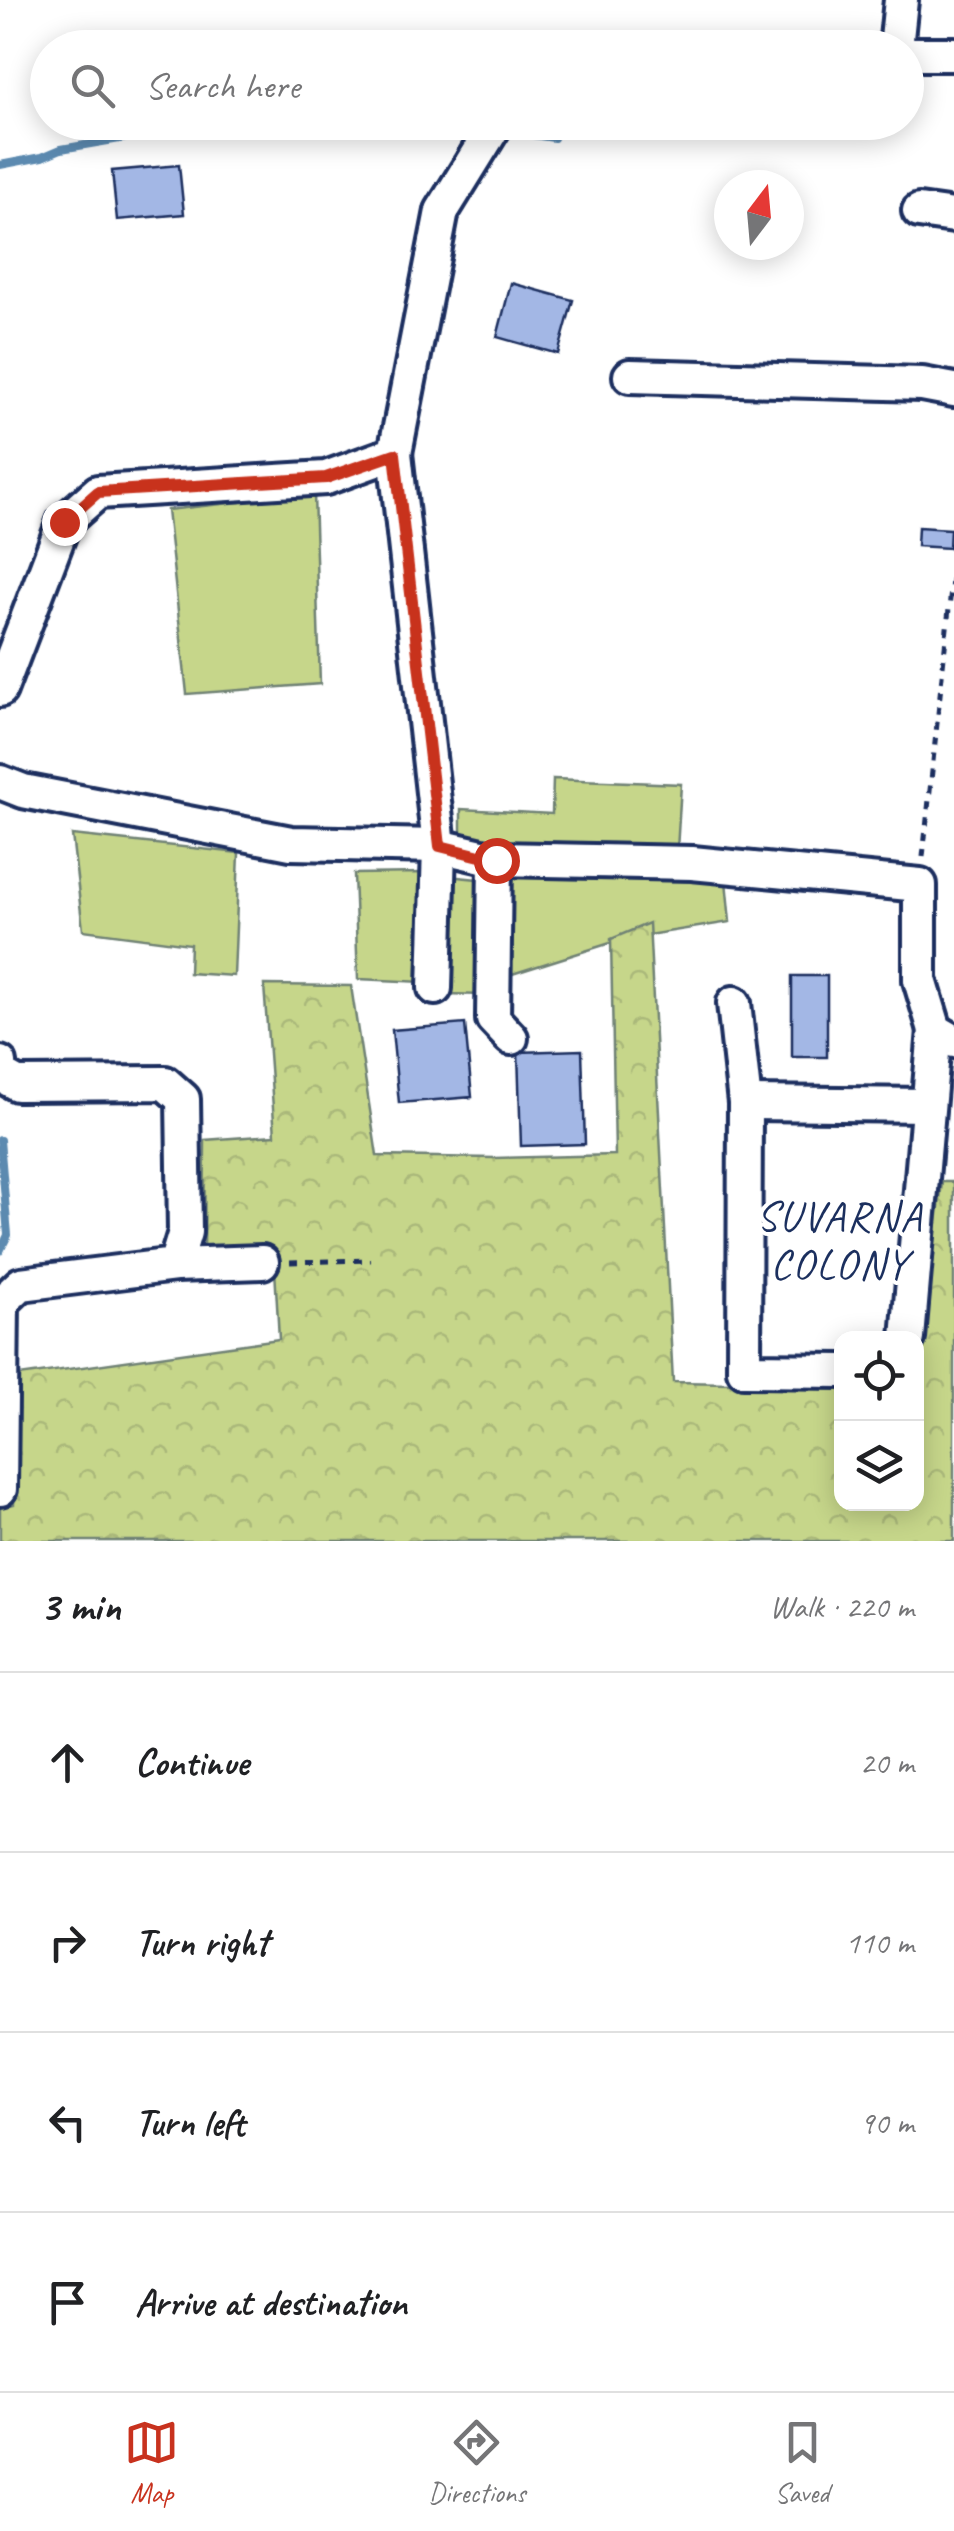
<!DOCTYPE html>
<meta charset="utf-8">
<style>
body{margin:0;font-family:Caveat,sans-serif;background:#f2f2f2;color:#202124}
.controls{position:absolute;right:30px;bottom:30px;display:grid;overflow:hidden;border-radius:20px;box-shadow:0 5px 25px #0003}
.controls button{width:90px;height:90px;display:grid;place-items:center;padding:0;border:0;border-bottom:2px solid #e0e0e0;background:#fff;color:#202124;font:50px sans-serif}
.compass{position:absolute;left:714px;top:170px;width:90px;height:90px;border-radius:50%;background:#fff;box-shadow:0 5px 25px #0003;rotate:16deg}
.stop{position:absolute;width:30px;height:30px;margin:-22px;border:8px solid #c8321e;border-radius:50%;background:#fff}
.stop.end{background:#c8321e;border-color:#fff;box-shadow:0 2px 10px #0008}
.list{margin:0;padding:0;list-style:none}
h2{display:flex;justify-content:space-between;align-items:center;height:130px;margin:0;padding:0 40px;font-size:42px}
h2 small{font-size:32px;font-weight:400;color:#757577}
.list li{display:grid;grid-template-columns:65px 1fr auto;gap:30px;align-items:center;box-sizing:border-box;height:180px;padding:0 40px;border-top:2px solid #e0e0e0}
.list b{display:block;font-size:38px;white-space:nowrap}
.list em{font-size:32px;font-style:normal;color:#757577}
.icon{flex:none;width:55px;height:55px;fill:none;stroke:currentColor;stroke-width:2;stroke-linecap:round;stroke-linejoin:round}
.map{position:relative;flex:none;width:954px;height:1541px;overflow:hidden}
.search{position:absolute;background:#fff;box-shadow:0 5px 25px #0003;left:30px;right:30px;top:30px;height:110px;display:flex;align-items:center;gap:25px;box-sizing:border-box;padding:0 35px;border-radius:55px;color:#757577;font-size:38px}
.sheet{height:850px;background:#fff}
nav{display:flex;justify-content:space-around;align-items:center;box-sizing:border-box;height:140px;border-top:2px solid #e0e0e0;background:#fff;font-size:28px;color:#757577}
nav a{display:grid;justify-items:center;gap:5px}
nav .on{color:#c8321e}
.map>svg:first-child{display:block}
.grass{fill:#c6d68a;stroke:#708274;stroke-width:2.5}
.forest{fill:url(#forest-crowns);stroke:#708274;stroke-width:2.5}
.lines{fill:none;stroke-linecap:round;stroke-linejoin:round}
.stream{stroke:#5b8ab0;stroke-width:8}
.building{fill:#a3b7e5;stroke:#1b2f5e;stroke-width:2.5}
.minor-casing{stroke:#1b2f5e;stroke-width:40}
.path{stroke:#1b2f5e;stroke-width:5;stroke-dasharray:8 8;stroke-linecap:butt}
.minor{stroke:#fff;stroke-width:32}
.route{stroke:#c8321e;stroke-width:12}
.labels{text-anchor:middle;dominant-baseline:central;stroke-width:8;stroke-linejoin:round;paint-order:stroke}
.neighbourhood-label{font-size:42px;letter-spacing:2.5px;fill:#1b2f5e;stroke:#fff}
</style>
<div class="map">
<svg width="954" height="1541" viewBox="0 0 954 1541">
<defs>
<pattern id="forest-crowns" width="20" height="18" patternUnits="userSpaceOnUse" patternTransform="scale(2.5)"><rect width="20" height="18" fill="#c6d68a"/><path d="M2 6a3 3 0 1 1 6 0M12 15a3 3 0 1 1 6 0" fill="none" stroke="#aab87a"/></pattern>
</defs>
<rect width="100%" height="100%" fill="#fff"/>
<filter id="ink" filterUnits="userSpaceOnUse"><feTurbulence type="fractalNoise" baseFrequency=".01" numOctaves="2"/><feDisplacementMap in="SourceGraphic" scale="20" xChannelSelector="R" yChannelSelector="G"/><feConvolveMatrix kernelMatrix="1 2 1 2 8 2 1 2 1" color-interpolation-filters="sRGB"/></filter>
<g filter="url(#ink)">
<!-- grass -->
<g class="grass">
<polygon points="314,494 320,684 187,694 167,510"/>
<polygon points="553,779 681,784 677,850 461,845 461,809 552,814"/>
<polygon points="72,835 239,853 234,976 189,973 190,944 83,930"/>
<polygon points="424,873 424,982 358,979 354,874"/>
<polygon points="438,875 487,880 487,995 445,994"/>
<polygon points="618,876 726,881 730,922 623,939 509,975 503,877"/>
</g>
<!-- forest -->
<polygon class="forest" points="649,923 673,1382 841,1385 842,1504 916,1504 917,1386 942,1182 954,1182 954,1541 0,1541 0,1507 14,1504 19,1376 279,1339 274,1252 204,1255 205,1140 275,1135 264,985 351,986 377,1156 494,1158 615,1155 611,939"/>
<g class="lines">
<!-- stream -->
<g class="stream">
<polyline points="445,122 480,128"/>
<polyline points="504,131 554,138"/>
<polyline points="0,165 42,157 61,149 220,122"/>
<polyline points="0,1140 8,1235 0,1251"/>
</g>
</g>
<!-- building -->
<g class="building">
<polygon points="179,165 184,214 117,220 112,171"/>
<polygon points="511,283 573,300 558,354 497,337"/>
<polygon points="918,527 950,529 949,548 917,546"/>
<rect x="792" y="976" width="35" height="81"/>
<polygon points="465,1024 472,1097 399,1103 392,1030"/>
<polygon points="582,1050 585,1144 521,1146 518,1052"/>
</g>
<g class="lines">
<defs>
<g id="minor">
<polyline points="896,48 901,0"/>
<polyline points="906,54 954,54"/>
<polyline points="919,211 954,216"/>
<polyline points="630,376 922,384 954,390"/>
<polyline points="395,453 439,846 435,988"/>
<polyline points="0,690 64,522 98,492 326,478 395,453 442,211 497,122"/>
<polyline points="0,782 23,791 291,843 439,846 495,859 692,863 920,885 920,980 935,1030 954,1041"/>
<polyline points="495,859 493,1019 511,1038"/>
<polyline points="734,1003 745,1103 744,1370 842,1371"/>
<polyline points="0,1063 1,1075 17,1084 165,1083 183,1099 185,1232 175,1265 21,1284 2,1302 0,1489"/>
<polyline points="745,1103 928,1105"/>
<polyline points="175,1265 262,1262"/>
<polyline points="908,1338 935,1030"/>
</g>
</defs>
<!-- minor casing -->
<use href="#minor" class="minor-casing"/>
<!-- path -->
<g class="path">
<polyline points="923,857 954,561"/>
<polyline points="290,1262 371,1260"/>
</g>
<!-- minor -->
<use href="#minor" class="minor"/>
</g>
</g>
<g class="lines" filter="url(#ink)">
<!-- route -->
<polyline class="route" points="64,522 98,492 326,478 395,454 440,846 496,860"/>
</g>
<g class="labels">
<!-- neighbourhood labels -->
<g class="neighbourhood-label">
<text x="840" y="1216">SUVARNA<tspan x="840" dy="48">COLONY</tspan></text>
</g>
</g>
</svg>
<div class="controls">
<button><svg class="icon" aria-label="locate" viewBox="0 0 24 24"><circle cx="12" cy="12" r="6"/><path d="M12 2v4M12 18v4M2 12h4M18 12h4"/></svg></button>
<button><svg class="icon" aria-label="layers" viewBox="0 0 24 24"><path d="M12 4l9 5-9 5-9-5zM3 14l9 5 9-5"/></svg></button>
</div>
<svg class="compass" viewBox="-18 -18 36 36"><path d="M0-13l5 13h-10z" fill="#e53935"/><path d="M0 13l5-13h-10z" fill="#757577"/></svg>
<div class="stop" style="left:496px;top:860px"></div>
<div class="stop end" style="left:64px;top:522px"></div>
<div class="search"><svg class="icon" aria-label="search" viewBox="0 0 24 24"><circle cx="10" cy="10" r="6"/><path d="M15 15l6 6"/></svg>Search here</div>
</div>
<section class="sheet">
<h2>3 min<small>Walk · 220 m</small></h2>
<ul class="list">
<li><svg class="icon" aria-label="ahead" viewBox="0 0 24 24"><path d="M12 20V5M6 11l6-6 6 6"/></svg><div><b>Continue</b></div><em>20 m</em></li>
<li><svg class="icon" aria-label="right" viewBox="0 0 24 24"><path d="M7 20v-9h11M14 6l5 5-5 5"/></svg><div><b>Turn right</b></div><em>110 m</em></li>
<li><svg class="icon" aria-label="left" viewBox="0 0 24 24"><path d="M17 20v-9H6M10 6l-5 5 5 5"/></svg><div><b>Turn left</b></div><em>90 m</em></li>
<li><svg class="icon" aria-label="arrive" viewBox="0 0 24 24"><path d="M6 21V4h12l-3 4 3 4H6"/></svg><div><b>Arrive at destination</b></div></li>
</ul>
</section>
<nav>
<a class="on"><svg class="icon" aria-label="map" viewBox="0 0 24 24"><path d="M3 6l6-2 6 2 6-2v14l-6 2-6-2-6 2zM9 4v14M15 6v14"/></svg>Map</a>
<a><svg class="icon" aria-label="directions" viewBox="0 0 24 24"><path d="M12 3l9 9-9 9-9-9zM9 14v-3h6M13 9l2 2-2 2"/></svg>Directions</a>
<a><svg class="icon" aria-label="saved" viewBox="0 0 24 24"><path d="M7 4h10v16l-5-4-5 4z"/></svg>Saved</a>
</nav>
